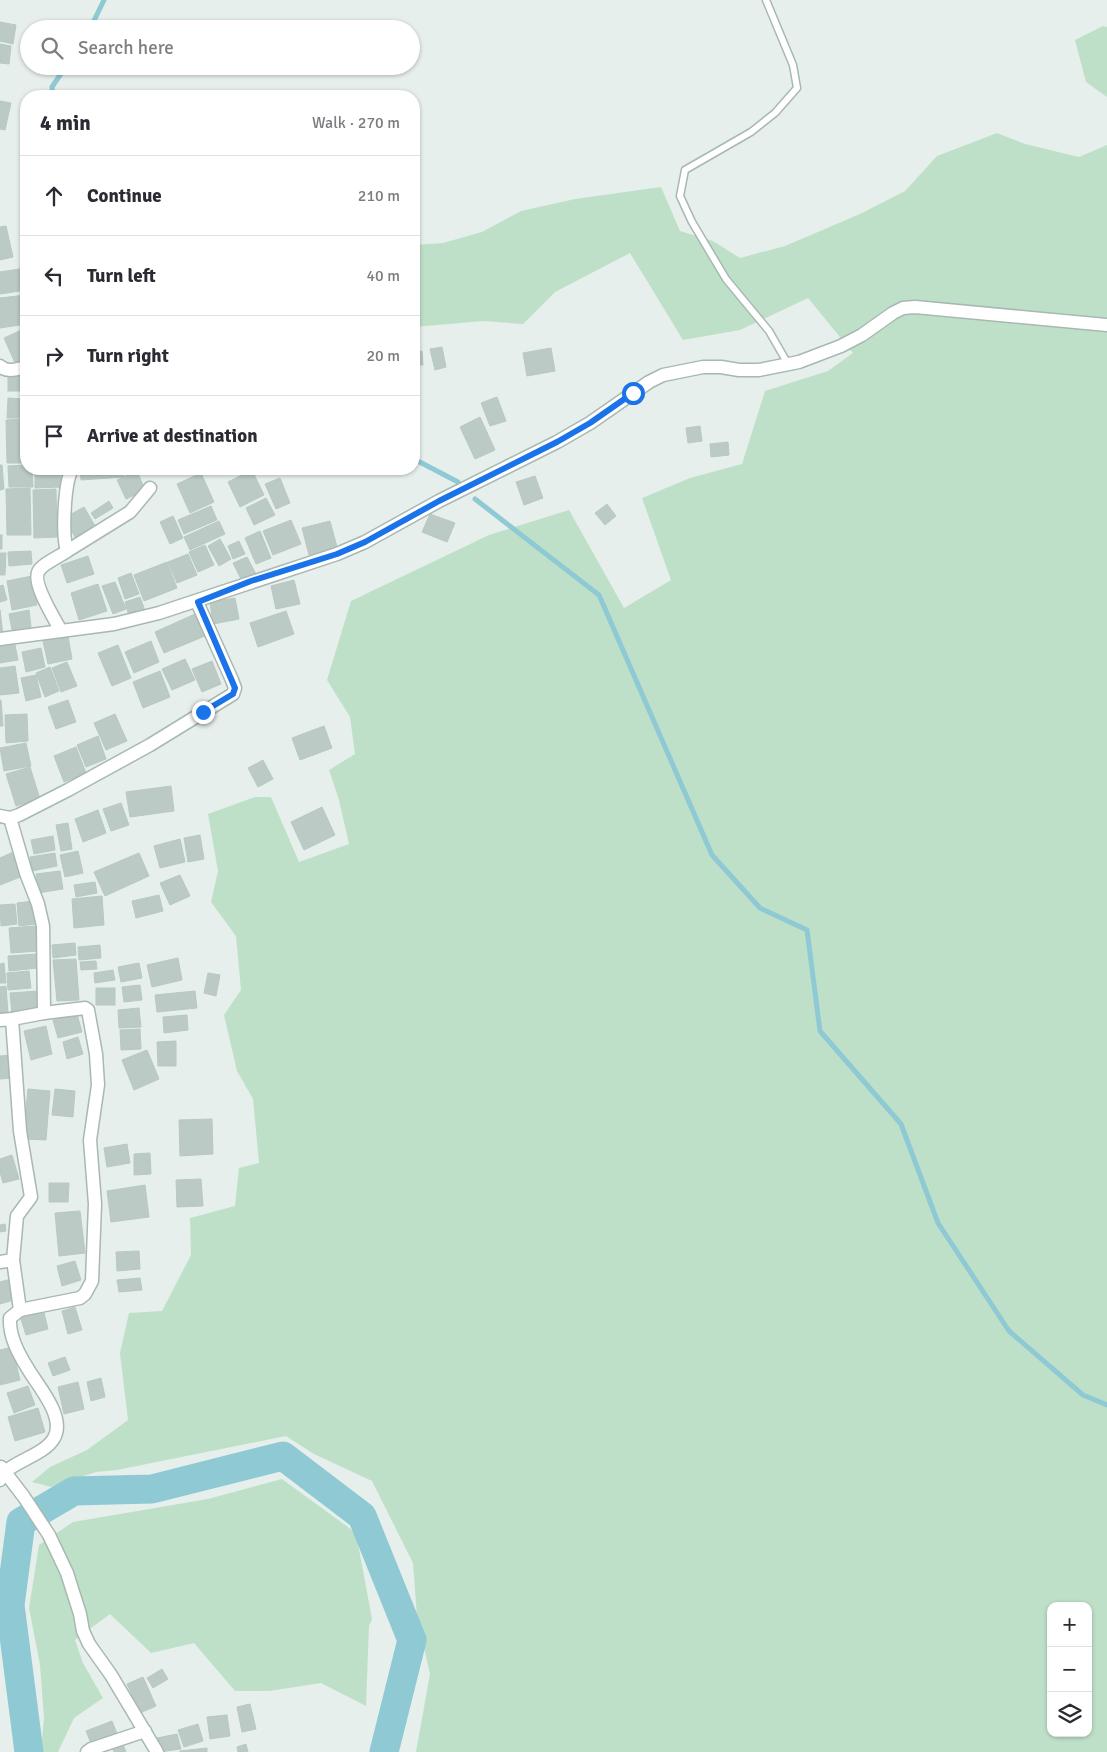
<!DOCTYPE html>
<meta charset="utf-8">
<style>
body{margin:0;font-family:Signika,sans-serif;background:#f2f2f3;color:#2b2b33}
.controls{position:absolute;right:15px;bottom:15px;display:grid;overflow:hidden;border-radius:10px;box-shadow:0 1px 4px #0004}
.controls button{width:45px;height:45px;display:grid;place-items:center;padding:0;border:0;border-bottom:1px solid #e1e1e2;background:#fff;color:#2b2b33;font:25px sans-serif}
.stop{position:absolute;width:15px;height:15px;margin:-11px;border:4px solid #1a73e8;border-radius:50%;background:#fff}
.stop.end{background:#1a73e8;border-color:#fff;box-shadow:0 1px 5px #0008}
.list{margin:0;padding:0;list-style:none}
h2{display:flex;justify-content:space-between;align-items:center;height:65px;margin:0;padding:0 20px;font-size:21px}
h2 small{font-size:16px;font-weight:400;color:#7c7c81}
.list li{display:grid;grid-template-columns:32px 1fr auto;gap:15px;align-items:center;box-sizing:border-box;height:80px;padding:0 20px;border-top:1px solid #e1e1e2}
.list b{display:block;font-size:19px;white-space:nowrap}
.list em{font-size:16px;font-style:normal;color:#7c7c81}
.icon{flex:none;width:28px;height:28px;fill:none;stroke:currentColor;stroke-width:2;stroke-linecap:round;stroke-linejoin:round}
.map{position:relative;flex:none;width:1107px;height:1752px;overflow:hidden}
.search{position:absolute;background:#fff;box-shadow:0 1px 4px #0004;left:20px;top:20px;width:400px;height:55px;display:flex;align-items:center;gap:12px;box-sizing:border-box;padding:0 18px;border-radius:28px;color:#7c7c81;font-size:19px}
.panel{position:absolute;background:#fff;box-shadow:0 1px 4px #0004;left:20px;top:90px;width:400px;height:385px;border-radius:20px}
.map>svg:first-child{display:block}
.green{fill:#bfe0c8;fill-rule:evenodd}
.lines{fill:none;stroke-linecap:round;stroke-linejoin:round}
.stream{stroke:#8ec9d4;stroke-width:5}
.river{stroke:#8ec9d4;stroke-width:29}
.building{fill:#bbcac4;stroke:#b8c9c2}
.service-casing{stroke:#a8b8b2;stroke-width:9}
.minor-casing{stroke:#a8b8b2;stroke-width:15}
.service{stroke:#fff;stroke-width:6}
.minor{stroke:#fff;stroke-width:12}
.route{stroke:#1a73e8;stroke-width:6}
</style>
<div class="map">
<svg width="1107" height="1752" viewBox="0 0 1107 1752">
<rect width="100%" height="100%" fill="#e6efeb"/>
<!-- green -->
<g class="green">
<polygon points="1103,26 1107,27 1107,97 1086,82 1075,40"/>
<path d="M997 133 1025 144 1079 157 1107 145V1752H416L430 1674 417 1617 413 1563 372 1481 314 1454 286 1436 117 1470 96 1472 51 1487 32 1482 50 1467 87 1450 128 1420 120 1353 129 1313 162 1311 191 1255 190 1218 235 1206 239 1168 259 1163 253 1099 237 1071 224 1015 241 990 236 936 211 902 218 871 208 814 255 797H271L299 862 349 844 339 800 329 770 355 754 350 717 327 680 351 601 489 535 569 510 624 608 671 580 642 498 690 478 742 464 765 391 828 371 853 353 808 298 740 330 683 340 630 253 555 292 523 324 483 321 414 327V245L443 243 482 232 521 211 575 199 661 187 680 231 713 241 740 258 785 246 860 214 905 191 937 156ZM1051 1606H1088V1733H1051Z"/>
<polygon points="282,1479 356,1533 372,1619 369,1626 366,1706 321,1683 269,1691 235,1691 194,1643 151,1653 110,1614 75,1640 83,1663 103,1698 74,1718 58,1752 41,1752 44,1718 40,1665 29,1608 39,1545 73,1522 208,1499"/>
</g>
<g class="lines">
<!-- stream -->
<g class="stream">
<polyline points="90,29 104,0"/>
<polyline points="53,96 52,87 66,66"/>
<polyline points="414,459 458,482"/>
<polyline points="311,469 336,469"/>
<polyline points="475,499 599,595 712,855 760,908 807,930 820,1031 901,1124 938,1223 1009,1331 1083,1395 1107,1405"/>
</g>
<!-- river -->
<polyline class="river" points="29,1752 10,1605 21,1522 74,1491 152,1489 283,1456 362,1516 412,1640 384,1752"/>
</g>
<!-- building -->
<g class="building">
<polygon points="0,22 16,25 13,44 0,41"/>
<polygon points="0,44 11,46 9,64 0,63"/>
<polygon points="0,101 11,103 5,130 0,129"/>
<polygon points="6,226 13,257 0,260 0,227"/>
<polygon points="26,268 26,290 0,294 0,272"/>
<polygon points="26,295 26,324 0,328 0,298"/>
<polygon points="26,328 26,361 16,365 4,338"/>
<polygon points="442,347 446,367 435,370 430,349"/>
<polygon points="551,348 555,371 527,376 523,353"/>
<polygon points="422,351 423,365 415,365 414,352"/>
<rect x="8" y="375" width="18" height="16"/>
<polygon points="497,397 506,421 490,426 481,403"/>
<polygon points="8,398 26,399 26,418 7,418"/>
<polygon points="480,417 495,450 475,459 460,427"/>
<polygon points="26,419 26,463 7,463 6,420"/>
<polygon points="700,426 702,441 688,443 686,428"/>
<polygon points="728,442 729,455 711,457 710,444"/>
<polygon points="0,465 2,465 4,489 0,490"/>
<polygon points="26,465 26,469 32,469 33,487 9,487 8,466"/>
<polygon points="35,469 61,469 61,487 35,488"/>
<polygon points="80,469 123,469 124,477 81,480"/>
<polygon points="252,470 264,495 240,507 228,482"/>
<polygon points="137,471 145,490 126,499 117,480"/>
<polygon points="201,473 214,502 190,513 177,484"/>
<polygon points="535,476 543,498 524,505 516,482"/>
<polygon points="280,478 290,503 276,509 265,484"/>
<polygon points="30,488 31,535 7,535 6,489"/>
<polygon points="56,489 57,537 34,538 33,490"/>
<polygon points="266,498 275,515 254,525 246,508"/>
<polygon points="109,501 113,508 95,519 91,513"/>
<polygon points="607,504 616,516 605,525 595,513"/>
<polygon points="211,506 217,520 184,534 178,520"/>
<polygon points="84,507 98,531 78,542 64,518"/>
<polygon points="430,514 455,523 447,542 422,532"/>
<polygon points="173,516 183,538 170,544 160,522"/>
<polygon points="291,520 301,544 273,555 263,531"/>
<polygon points="219,521 225,534 190,550 184,537"/>
<polygon points="330,521 337,547 309,555 302,528"/>
<polygon points="260,531 271,558 256,564 245,538"/>
<rect x="0" y="535" width="2" height="14"/>
<polygon points="220,539 231,559 219,566 208,546"/>
<polygon points="239,541 245,554 233,559 228,546"/>
<polygon points="205,545 214,565 198,572 189,552"/>
<polygon points="31,551 32,564 9,566 8,552"/>
<polygon points="0,553 6,553 5,575 0,575"/>
<polygon points="188,554 197,575 177,583 168,562"/>
<polygon points="88,556 94,574 67,583 61,565"/>
<polygon points="247,557 256,574 242,581 233,563"/>
<polygon points="167,562 177,588 144,601 134,575"/>
<polygon points="131,573 139,594 125,599 118,578"/>
<polygon points="32,576 37,605 12,610 7,581"/>
<polygon points="294,580 300,604 276,609 271,586"/>
<polygon points="115,582 126,609 113,614 102,586"/>
<polygon points="98,584 107,611 79,620 71,593"/>
<polygon points="3,585 7,600 0,602 0,586"/>
<polygon points="140,597 145,611 129,616 125,602"/>
<polygon points="235,598 239,619 213,624 210,602"/>
<polygon points="0,610 3,635 0,636"/>
<polygon points="29,610 31,627 12,630 9,614"/>
<polygon points="286,611 294,634 258,647 250,623"/>
<polygon points="195,614 205,636 164,653 155,632"/>
<polygon points="68,636 72,659 48,664 43,641"/>
<polygon points="14,640 18,660 0,663 0,642"/>
<polygon points="151,641 159,662 134,673 125,652"/>
<polygon points="118,645 131,678 112,686 98,653"/>
<polygon points="41,648 45,667 26,672 22,652"/>
<polygon points="185,659 195,680 172,690 162,669"/>
<polygon points="212,661 221,684 202,692 192,669"/>
<polygon points="67,662 77,686 61,692 52,668"/>
<polygon points="15,666 19,693 0,695 0,668"/>
<polygon points="50,667 59,691 45,697 36,673"/>
<polygon points="160,671 170,697 143,708 133,682"/>
<polygon points="36,675 41,697 26,701 21,678"/>
<polygon points="0,700 1,700 3,726 0,726"/>
<polygon points="68,700 76,722 56,729 48,707"/>
<polygon points="27,714 28,741 6,743 5,715"/>
<polygon points="115,714 127,741 106,750 94,723"/>
<polygon points="324,726 332,748 300,760 292,738"/>
<polygon points="98,736 106,759 86,767 77,745"/>
<polygon points="26,743 31,766 4,771 0,748"/>
<polygon points="76,747 86,773 64,782 54,756"/>
<polygon points="263,760 273,779 258,787 248,768"/>
<polygon points="30,767 40,799 16,806 6,774"/>
<polygon points="171,786 174,811 130,817 126,792"/>
<polygon points="121,803 129,825 111,831 103,809"/>
<polygon points="322,807 335,835 304,850 291,822"/>
<polygon points="98,810 106,833 83,842 75,819"/>
<polygon points="68,823 72,849 61,851 56,825"/>
<polygon points="200,835 204,859 188,862 184,838"/>
<polygon points="53,836 55,850 34,854 31,840"/>
<polygon points="180,839 185,862 160,868 154,846"/>
<polygon points="78,851 83,873 65,877 60,855"/>
<polygon points="13,852 23,876 0,885 0,858"/>
<polygon points="55,853 57,866 32,871 30,857"/>
<polygon points="139,853 149,876 105,896 94,872"/>
<polygon points="60,871 63,889 38,893 36,874"/>
<polygon points="180,875 190,896 170,905 160,883"/>
<polygon points="95,882 97,893 76,897 74,885"/>
<polygon points="159,895 163,911 136,918 132,901"/>
<polygon points="102,896 104,925 74,928 72,899"/>
<polygon points="34,901 36,924 19,926 17,903"/>
<polygon points="15,904 17,924 1,926 0,905"/>
<polygon points="36,926 38,951 11,953 9,928"/>
<polygon points="75,943 76,955 53,958 52,945"/>
<polygon points="100,945 101,958 79,960 78,947"/>
<polygon points="37,954 38,968 9,971 8,956"/>
<polygon points="178,958 182,980 152,987 147,965"/>
<polygon points="76,959 79,1000 57,1001 53,960"/>
<polygon points="96,961 97,969 81,970 80,962"/>
<polygon points="4,963 6,983 0,983 0,964"/>
<polygon points="139,963 142,978 121,982 118,967"/>
<polygon points="113,970 115,980 95,983 94,973"/>
<polygon points="29,971 31,988 8,990 7,973"/>
<polygon points="208,973 220,975 216,996 204,993"/>
<polygon points="140,985 142,1000 124,1002 122,987"/>
<polygon points="6,986 8,1014 0,1014 0,987"/>
<rect x="96" y="988" width="19" height="17"/>
<polygon points="39,991 41,1012 12,1014 10,993"/>
<polygon points="195,991 197,1008 157,1012 155,995"/>
<polygon points="139,1008 141,1027 119,1028 118,1010"/>
<polygon points="77,1014 82,1032 58,1038 53,1020"/>
<polygon points="187,1015 188,1030 164,1033 163,1017"/>
<polygon points="46,1026 52,1054 31,1060 24,1031"/>
<polygon points="140,1029 141,1049 121,1050 120,1030"/>
<polygon points="78,1037 83,1054 67,1059 63,1042"/>
<polygon points="176,1041 176,1066 158,1066 157,1042"/>
<polygon points="147,1050 159,1079 134,1090 122,1060"/>
<polygon points="11,1055 12,1078 0,1079 0,1056"/>
<polygon points="28,1089 50,1091 46,1140 23,1139"/>
<polygon points="55,1089 75,1091 73,1117 52,1115"/>
<polygon points="212,1119 213,1154 180,1156 179,1120"/>
<polygon points="127,1144 130,1163 107,1167 104,1148"/>
<polygon points="150,1153 151,1174 134,1175 134,1154"/>
<polygon points="12,1155 19,1179 3,1183 0,1172 0,1159"/>
<polygon points="201,1179 203,1206 177,1207 176,1180"/>
<polygon points="49,1183 69,1183 68,1202 49,1202"/>
<polygon points="145,1185 149,1217 111,1222 107,1191"/>
<polygon points="80,1211 85,1253 59,1256 55,1213"/>
<polygon points="5,1224 6,1231 0,1232 0,1225"/>
<polygon points="139,1251 140,1269 117,1271 116,1252"/>
<polygon points="75,1261 81,1280 62,1286 57,1266"/>
<polygon points="140,1278 142,1290 119,1292 117,1280"/>
<polygon points="11,1279 17,1299 0,1304 0,1282"/>
<polygon points="75,1307 82,1330 68,1334 62,1311"/>
<polygon points="43,1309 48,1329 26,1335 20,1316"/>
<polygon points="12,1347 20,1380 0,1385 0,1350"/>
<polygon points="65,1357 70,1370 53,1376 48,1363"/>
<polygon points="101,1378 105,1397 91,1401 87,1382"/>
<polygon points="78,1382 84,1409 64,1414 58,1387"/>
<polygon points="28,1386 35,1405 14,1413 7,1393"/>
<polygon points="38,1408 45,1432 15,1441 8,1417"/>
<polygon points="162,1669 168,1679 153,1688 147,1678"/>
<polygon points="143,1677 156,1706 140,1713 127,1684"/>
<polygon points="250,1704 256,1729 242,1732 237,1707"/>
<polygon points="227,1715 230,1736 210,1739 207,1717"/>
<polygon points="112,1721 118,1736 92,1746 86,1731"/>
<polygon points="198,1724 203,1741 184,1747 178,1730"/>
<polygon points="177,1734 181,1749 160,1752 157,1738"/>
<polygon points="122,1742 126,1752 114,1752 112,1747"/>
<polygon points="246,1744 248,1752 238,1752 237,1747"/>
<polygon points="207,1748 207,1752 180,1752 180,1751"/>
</g>
<g class="lines">
<defs>
<polyline id="service" points="766,0 793,65 797,88 775,113 751,132 685,170 680,196 692,222 726,279 769,331 788,364"/>
<g id="minor">
<path d="M0 366C7 373 17 369 26 367"/>
<polyline points="67,551 130,512 150,488"/>
<path d="M61 631C55 619 29 580 40 569 46 562 59 557 67 551 62 535 64 484 72 469"/>
<polyline points="0,639 114,624 159,613 337,554 365,542 439,501 557,442 590,423 649,382 663,375 703,367 721,367 739,370 759,370 799,362 841,346 862,335 893,313 903,308 915,307 1107,325"/>
<polyline points="0,816 10,818 19,815 68,790 150,745 233,694 235,688 232,680 197,602"/>
<polyline points="12,1019 44,1013"/>
<polyline points="0,1020 12,1019 20,1131 31,1197 17,1216 13,1260"/>
<polyline points="0,1262 13,1260 20,1310"/>
<polyline points="1,1467 24,1497 49,1535 67,1573 80,1614 83,1631 89,1644 111,1675 157,1752"/>
<path d="M0 1480C2 1477 3 1473 6 1471 19 1460 46 1453 54 1438 66 1417 38 1386 28 1369 18 1353 9 1336 10 1318L20 1310 80 1298 85 1294 92 1281 95 1204 90 1140 98 1085 96 1054 88 1010 85 1008 44 1013 43 926 38 904 26 873 10 818"/>
<polyline points="87,1752 91,1749 145,1731"/>
</g>
</defs>
<!-- service casing -->
<use href="#service" class="service-casing"/>
<!-- minor casing -->
<use href="#minor" class="minor-casing"/>
<!-- service -->
<use href="#service" class="service"/>
<!-- minor -->
<use href="#minor" class="minor"/>
</g>
<g class="lines">
<!-- route -->
<polyline class="route" points="203,712 233,694 235,688 198,602 251,581 337,554 365,542 439,501 557,442 590,423 633,393"/>
</g>
</svg>
<div class="controls">
<button>+</button>
<button>−</button>
<button><svg class="icon" aria-label="layers" viewBox="0 0 24 24"><path d="M12 4l9 5-9 5-9-5zM3 14l9 5 9-5"/></svg></button>
</div>
<div class="stop" style="left:633px;top:393px"></div>
<div class="stop end" style="left:203px;top:712px"></div>
<div class="search"><svg class="icon" aria-label="search" viewBox="0 0 24 24"><circle cx="10" cy="10" r="6"/><path d="M15 15l6 6"/></svg>Search here</div>
<section class="panel">
<h2>4 min<small>Walk · 270 m</small></h2>
<ul class="list">
<li><svg class="icon" aria-label="ahead" viewBox="0 0 24 24"><path d="M12 20V5M6 11l6-6 6 6"/></svg><div><b>Continue</b></div><em>210 m</em></li>
<li><svg class="icon" aria-label="left" viewBox="0 0 24 24"><path d="M17 20v-9H6M10 6l-5 5 5 5"/></svg><div><b>Turn left</b></div><em>40 m</em></li>
<li><svg class="icon" aria-label="right" viewBox="0 0 24 24"><path d="M7 20v-9h11M14 6l5 5-5 5"/></svg><div><b>Turn right</b></div><em>20 m</em></li>
<li><svg class="icon" aria-label="arrive" viewBox="0 0 24 24"><path d="M6 21V4h12l-3 4 3 4H6"/></svg><div><b>Arrive at destination</b></div></li>
</ul>
</section>
</div>
